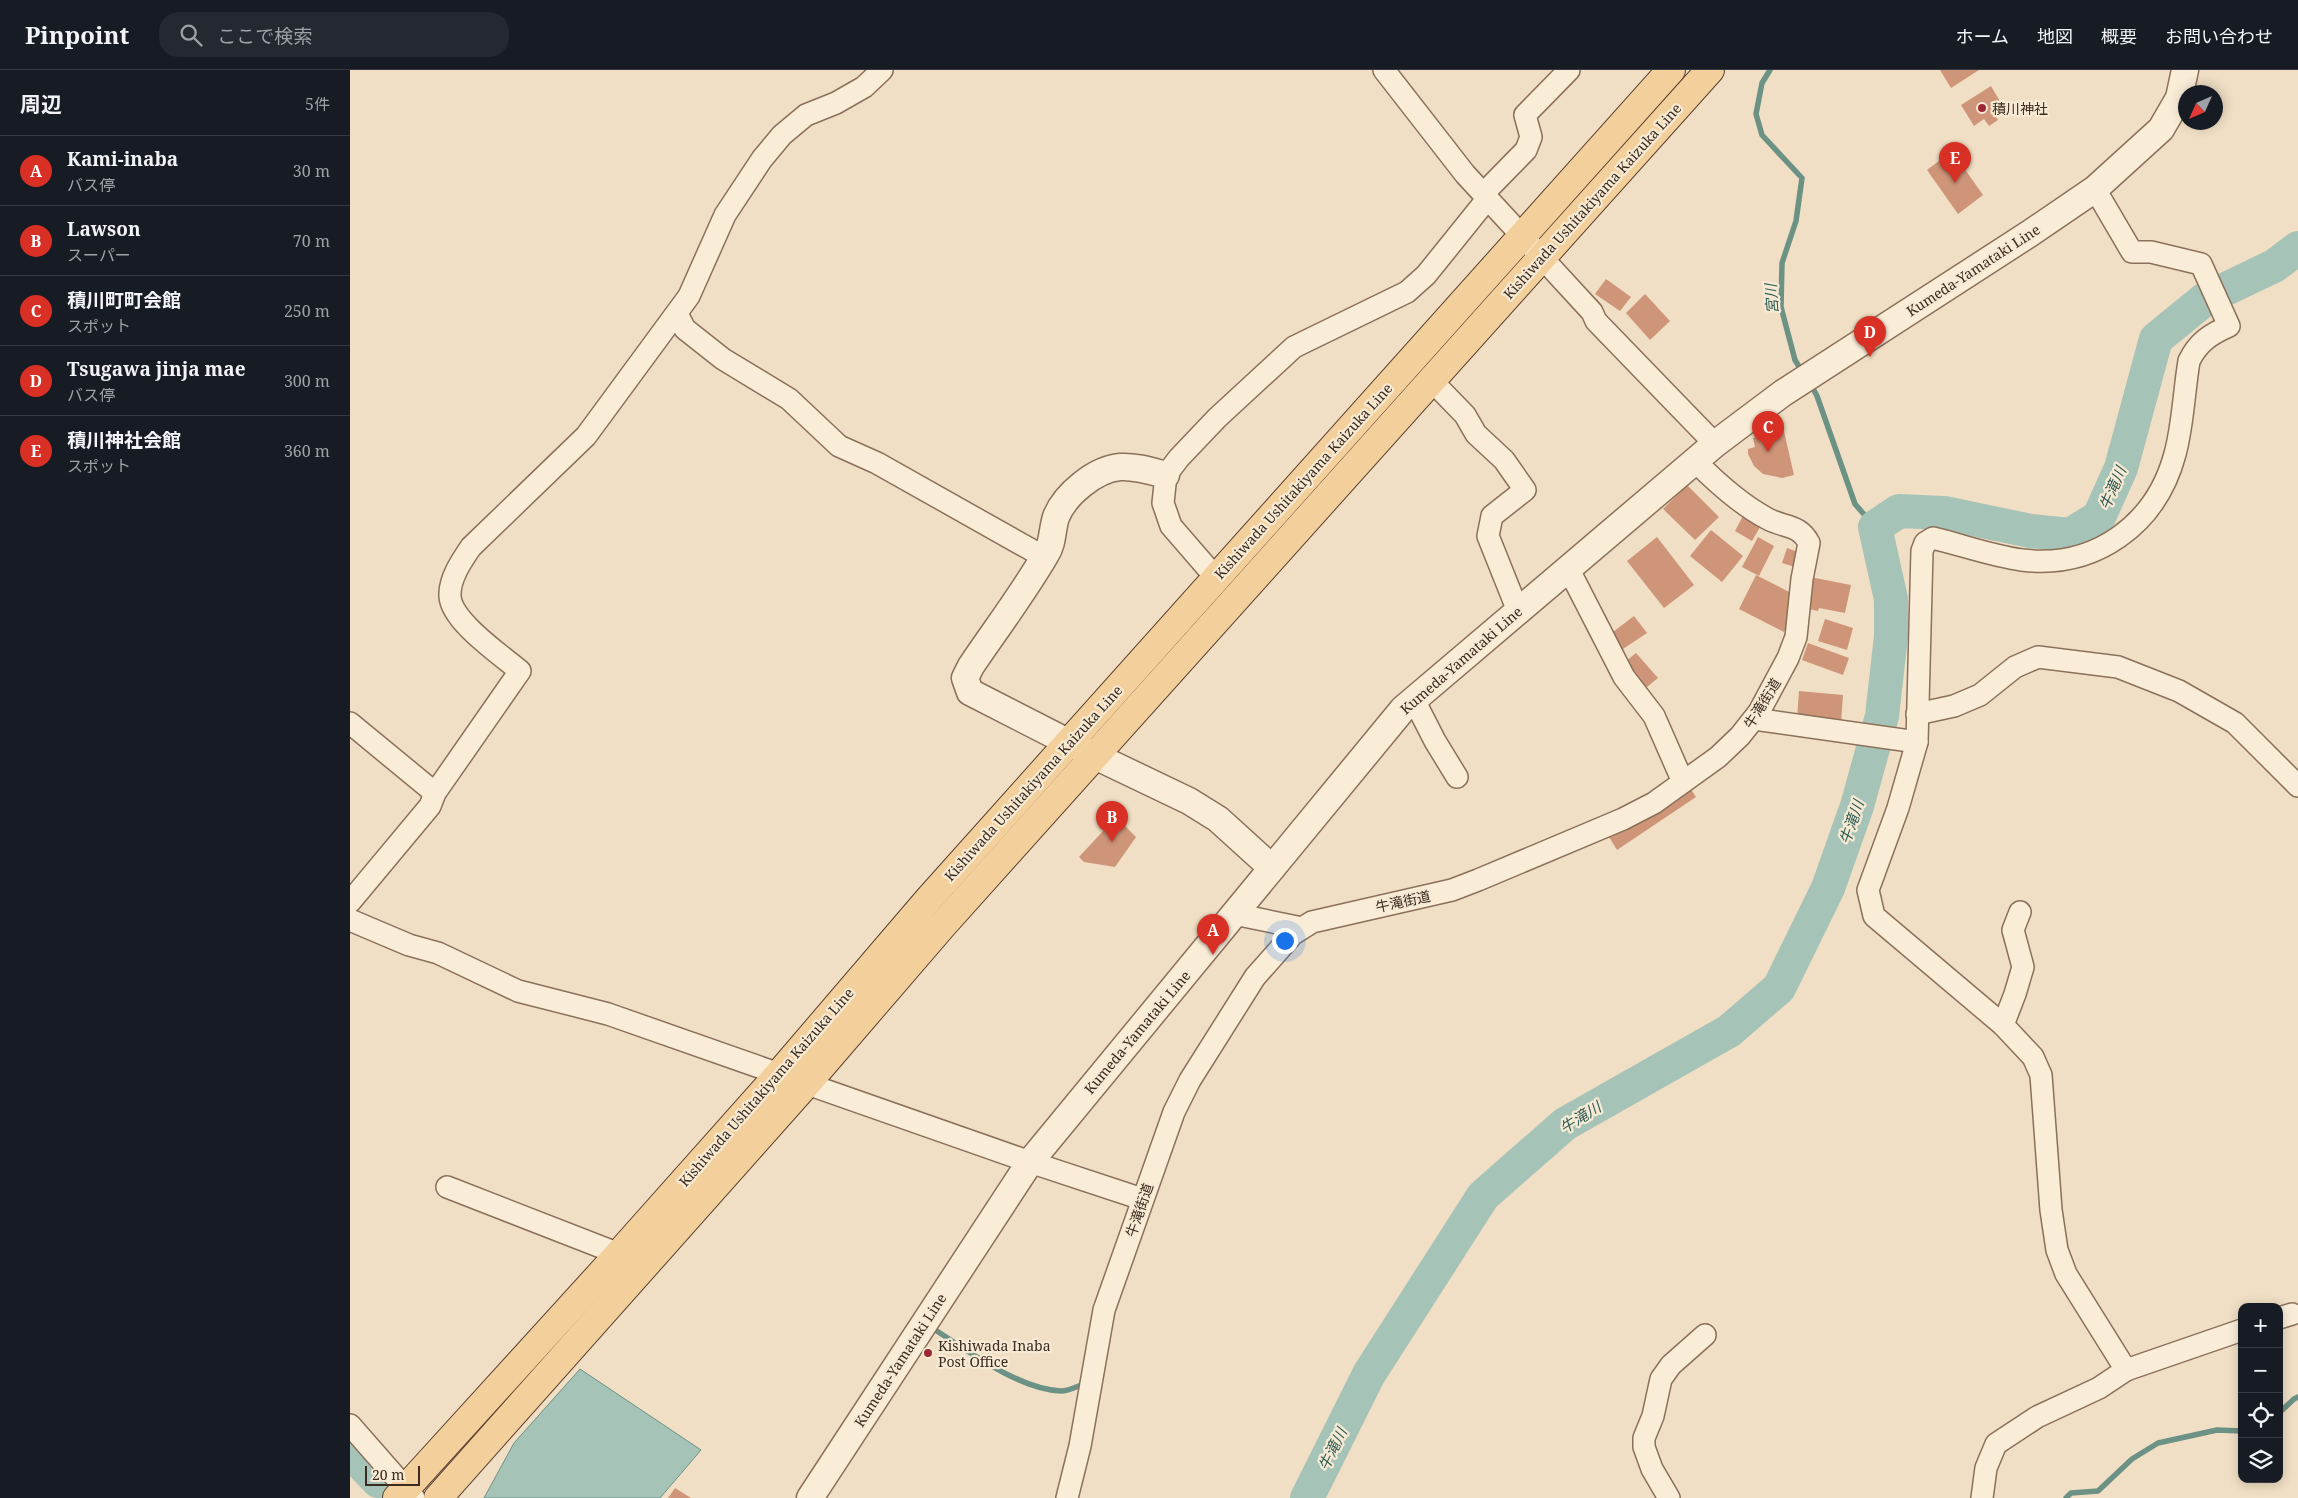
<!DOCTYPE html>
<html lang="ja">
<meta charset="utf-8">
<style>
body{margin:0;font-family:"Noto Serif","Noto Sans JP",serif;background:#242831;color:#f1f3f6}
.controls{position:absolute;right:15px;bottom:15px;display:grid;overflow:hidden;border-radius:10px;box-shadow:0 2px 12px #0003}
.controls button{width:45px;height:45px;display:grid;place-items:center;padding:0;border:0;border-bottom:1px solid #363941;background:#171b24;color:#f1f3f6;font:25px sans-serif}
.compass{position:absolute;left:1828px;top:15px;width:45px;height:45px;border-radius:50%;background:#171b24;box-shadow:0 2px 12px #0003;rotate:225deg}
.scale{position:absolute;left:15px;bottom:12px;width:55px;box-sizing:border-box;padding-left:5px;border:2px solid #3b2a1e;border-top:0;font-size:14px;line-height:18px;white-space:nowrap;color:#3b2a1e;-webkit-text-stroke:4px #f7ead4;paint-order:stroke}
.you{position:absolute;left:934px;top:870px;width:18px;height:18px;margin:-12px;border:4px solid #fff;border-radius:50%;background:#1a73e8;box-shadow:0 0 0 8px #1a73e833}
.badge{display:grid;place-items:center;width:32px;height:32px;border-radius:50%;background:#d93025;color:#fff;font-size:16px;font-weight:700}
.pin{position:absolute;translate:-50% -41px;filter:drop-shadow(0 1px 2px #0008)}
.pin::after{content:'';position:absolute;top:26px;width:18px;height:15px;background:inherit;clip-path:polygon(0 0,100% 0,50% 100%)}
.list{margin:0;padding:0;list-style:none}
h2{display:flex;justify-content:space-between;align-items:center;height:65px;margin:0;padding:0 20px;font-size:21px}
h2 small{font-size:16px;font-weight:400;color:#9ea1a6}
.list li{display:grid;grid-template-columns:32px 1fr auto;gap:15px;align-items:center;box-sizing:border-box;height:70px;padding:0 20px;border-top:1px solid #363941}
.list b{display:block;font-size:19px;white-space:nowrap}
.list p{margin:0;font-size:16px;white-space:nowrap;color:#9ea1a6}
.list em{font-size:16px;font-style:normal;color:#9ea1a6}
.icon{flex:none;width:28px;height:28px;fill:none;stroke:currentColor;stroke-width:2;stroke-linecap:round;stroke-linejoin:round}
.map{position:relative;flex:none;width:1948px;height:1428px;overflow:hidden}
header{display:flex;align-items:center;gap:30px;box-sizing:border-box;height:70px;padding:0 25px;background:#171b24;border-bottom:1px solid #363941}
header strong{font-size:24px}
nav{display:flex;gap:28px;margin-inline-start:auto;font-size:18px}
.search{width:350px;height:45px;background:#242831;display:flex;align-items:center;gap:12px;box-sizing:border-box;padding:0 18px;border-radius:20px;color:#9ea1a6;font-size:19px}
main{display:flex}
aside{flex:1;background:#171b24}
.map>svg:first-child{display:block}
.water{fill:#a6c3b8;stroke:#6c9185}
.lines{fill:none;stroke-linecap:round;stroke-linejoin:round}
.stream{stroke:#6c9185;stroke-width:5.5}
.river{stroke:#a6c3b8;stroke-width:34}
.building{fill:#cf9579}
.minor-casing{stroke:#8b705a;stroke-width:24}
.tertiary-casing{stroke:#8b705a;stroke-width:29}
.primary-casing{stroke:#593e2e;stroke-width:30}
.minor{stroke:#faedd8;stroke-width:21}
.tertiary{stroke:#faedd8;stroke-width:26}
.primary{stroke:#f3d09b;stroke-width:28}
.poi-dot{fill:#9c2833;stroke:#f7ead4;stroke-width:2}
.labels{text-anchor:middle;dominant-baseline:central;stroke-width:4.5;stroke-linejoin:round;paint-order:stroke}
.poi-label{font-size:14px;fill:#3b2a1e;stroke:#f7ead4;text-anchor:start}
.street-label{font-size:14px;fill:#3b2a1e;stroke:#f7ead4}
.water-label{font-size:15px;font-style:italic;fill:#2d5b54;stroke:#f7ead4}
</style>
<header>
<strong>Pinpoint</strong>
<div class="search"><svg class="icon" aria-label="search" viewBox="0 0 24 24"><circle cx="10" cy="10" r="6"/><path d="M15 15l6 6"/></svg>ここで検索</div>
<nav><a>ホーム</a><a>地図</a><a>概要</a><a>お問い合わせ</a></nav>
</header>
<main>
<aside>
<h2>周辺<small>5件</small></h2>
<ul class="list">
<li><span class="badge">A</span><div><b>Kami-inaba</b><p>バス停</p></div><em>30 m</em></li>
<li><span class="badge">B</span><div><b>Lawson</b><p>スーパー</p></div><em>70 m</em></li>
<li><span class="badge">C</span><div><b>積川町町会館</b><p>スポット</p></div><em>250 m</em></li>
<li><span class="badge">D</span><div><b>Tsugawa jinja mae</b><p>バス停</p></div><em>300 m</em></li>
<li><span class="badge">E</span><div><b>積川神社会館</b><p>スポット</p></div><em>360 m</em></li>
</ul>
</aside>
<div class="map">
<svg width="1948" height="1428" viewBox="0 0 1948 1428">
<rect width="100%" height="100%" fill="#f0dfc4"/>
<!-- water -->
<polygon class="water" points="230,1299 351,1380 310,1428 134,1428 164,1373"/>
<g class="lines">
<!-- stream -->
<g class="stream">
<polyline points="1420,0 1412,13 1406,44 1412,65 1452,108 1446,151 1432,193 1431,237 1445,290 1453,303"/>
<polyline points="1460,313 1467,326 1505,434 1525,457"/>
<path d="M579 1256C616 1279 667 1319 711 1321 719 1321 730 1315 737 1313"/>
<polyline points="1929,1343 1944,1329 1948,1327"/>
<polyline points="1716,1428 1721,1423 1748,1421 1782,1389 1808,1373 1867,1360 1892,1361"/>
</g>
<!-- river -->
<g class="river">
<polyline points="0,1381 28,1411"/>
<polyline points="957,1428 1019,1304 1133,1126 1215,1054 1379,961 1429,918 1478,818 1507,736 1532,646 1541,566 1541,529 1525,457 1549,441 1594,443 1681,461 1720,465 1749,447 1771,398 1806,269 1855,229 1924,196 1948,178"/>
</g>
</g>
<!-- building -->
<g class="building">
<polygon points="1590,0 1629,0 1601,18"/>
<polygon points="1641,16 1654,38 1644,43 1648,50 1639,56 1634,49 1624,56 1611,35"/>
<polygon points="1602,81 1633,125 1608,144 1577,100"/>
<polygon points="1256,209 1281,227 1270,241 1245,224"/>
<polygon points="1295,224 1320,251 1300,270 1276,243"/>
<polygon points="1433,357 1444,405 1432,408 1413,404 1404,396 1398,384 1398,379 1405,377 1403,368"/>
<polygon points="1337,415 1369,447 1345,470 1313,439"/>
<polygon points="1395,442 1413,452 1402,471 1385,461"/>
<polygon points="1361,460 1393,486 1372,512 1340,486"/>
<polygon points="1307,467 1344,515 1314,538 1277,491"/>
<polygon points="1408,467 1424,476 1409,506 1392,497"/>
<polygon points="1437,478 1451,483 1448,498 1432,493"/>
<polygon points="1406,505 1449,527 1434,562 1389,539"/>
<polygon points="1455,506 1501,515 1495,543 1469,538 1468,541 1450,537"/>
<polygon points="1284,546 1297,563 1270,581 1259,565"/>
<polygon points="1475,549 1503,558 1497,580 1468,571"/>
<polygon points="1458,573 1499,588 1493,605 1452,590"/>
<polygon points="1286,583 1308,608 1292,621 1270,596"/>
<polygon points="1449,621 1493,625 1491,653 1447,649"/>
<polygon points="1337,713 1346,727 1267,780 1259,767"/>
<polygon points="766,747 786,767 765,797 734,792 729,787"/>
<polygon points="325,1418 341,1428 318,1428"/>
</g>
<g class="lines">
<defs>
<g id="minor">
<polyline points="1034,0 1115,104 1242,242 1246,251 1365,374"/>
<path d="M1745 119 1782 182H1801L1851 194 1879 256C1861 264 1848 272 1839 291 1834 321 1833 355 1825 384 1806 455 1745 499 1672 490 1642 486 1612 475 1583 468L1575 473 1572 481 1567 672 1548 738 1518 820 1524 846 1653 955 1683 987 1691 1005 1701 1140 1707 1180 1716 1204 1776 1300"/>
<polyline points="1134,123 1176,80 1181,67 1175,45 1219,0"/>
<polyline points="327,244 335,259 373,289 439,329 489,376 527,393 694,487"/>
<polyline points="1082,311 1115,345 1126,364 1154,390 1175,420 1142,446 1138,466 1168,541"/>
<polyline points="1218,498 1274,607 1304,646 1333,712"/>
<polyline points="866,508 821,456 813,433 816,405 829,388 867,348 944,277 1057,222 1076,205 1138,128"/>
<polyline points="1064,630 1085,671 1107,707"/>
<polyline points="1567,644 1604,636 1630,625 1665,597 1688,587 1768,597 1829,621 1885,653 1948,716"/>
<polyline points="1404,649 1567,672"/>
<polyline points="0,653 85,723"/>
<path d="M0 832 80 736 85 723 170 601C151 585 101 551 100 526 99 509 112 490 121 477L236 366 339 226 375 145 412 89 432 65 456 45 486 33 514 17 532 0"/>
<polyline points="884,844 952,858"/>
<polyline points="0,850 59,875 88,883 168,921 258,944 680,1092 792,1129"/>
<polyline points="1653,955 1665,924 1673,897 1663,860 1670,842"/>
<polyline points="97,1117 269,1184"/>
<polyline points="1929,1248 1942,1244"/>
<polyline points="0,1355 64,1428"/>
<path d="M717 1428 730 1376 754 1240 824 1042 840 1010 905 907 943 864 962 852 1102 820 1128 810 1273 749 1304 733 1368 687 1390 666 1409 642 1438 588 1446 567 1452 509 1459 473C1449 454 1435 458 1418 449 1391 435 1367 413 1346 392"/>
<polyline points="1319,1428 1302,1399 1294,1377 1294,1368 1303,1346 1311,1309 1321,1295 1355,1265"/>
<polyline points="1632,1428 1636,1398 1646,1374 1687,1347 1749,1318 1776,1300 1892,1260"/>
</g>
<g id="tertiary">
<path d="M816 405C801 401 785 396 770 397 746 399 715 424 706 447 702 459 703 474 696 484 674 522 646 559 621 596L615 608 620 622 745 686 839 731 868 749 922 798"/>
<polyline points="460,1428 680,1092 1053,639 1365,374 1433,323 1679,164 1745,119 1811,59 1829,28 1835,0"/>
</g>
<g id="primary">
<polyline points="47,1428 269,1184 430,1003 578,830 1321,0"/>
<polyline points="88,1428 457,1013 592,856 1360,0"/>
</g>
</defs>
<!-- minor casing -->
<use href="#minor" class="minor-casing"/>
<!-- tertiary casing -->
<use href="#tertiary" class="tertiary-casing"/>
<!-- primary casing -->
<use href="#primary" class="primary-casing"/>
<!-- minor -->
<use href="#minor" class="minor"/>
<!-- tertiary -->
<use href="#tertiary" class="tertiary"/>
<!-- primary -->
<use href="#primary" class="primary"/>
</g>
<!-- markers -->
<g class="poi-dot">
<circle cx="1632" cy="38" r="5"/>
<circle cx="578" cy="1283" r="5"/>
</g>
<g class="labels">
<!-- poi labels -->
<g class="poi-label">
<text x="1642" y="38">積川神社</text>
<text x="588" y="1275">Kishiwada Inaba<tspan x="588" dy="16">Post Office</tspan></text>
</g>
<!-- street labels -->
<g class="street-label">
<text transform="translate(1242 131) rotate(-48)">Kishiwada Ushitakiyama Kaizuka Line</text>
<text transform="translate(1623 200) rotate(-33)">Kumeda-Yamataki Line</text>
<text transform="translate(953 411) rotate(-48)">Kishiwada Ushitakiyama Kaizuka Line</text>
<text transform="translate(1111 590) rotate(-41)">Kumeda-Yamataki Line</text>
<text transform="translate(1412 633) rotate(-58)">牛滝街道</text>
<text transform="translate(683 713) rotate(-48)">Kishiwada Ushitakiyama Kaizuka Line</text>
<text transform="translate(1053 831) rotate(-12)">牛滝街道</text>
<text transform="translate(787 962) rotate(-50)">Kumeda-Yamataki Line</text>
<text transform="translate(416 1017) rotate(-49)">Kishiwada Ushitakiyama Kaizuka Line</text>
<text transform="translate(789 1140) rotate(-71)">牛滝街道</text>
<text transform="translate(550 1290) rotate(-57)">Kumeda-Yamataki Line</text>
</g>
<!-- water labels -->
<g class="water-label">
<text transform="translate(1421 229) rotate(-94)">宮川</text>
<text transform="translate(1762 418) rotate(-67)">牛滝川</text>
<text transform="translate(1501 752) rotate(-71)">牛滝川</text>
<text transform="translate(1230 1047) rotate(-32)">牛滝川</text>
<text transform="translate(982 1379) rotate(-64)">牛滝川</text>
</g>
</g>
</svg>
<div class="controls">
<button>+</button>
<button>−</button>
<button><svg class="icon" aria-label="locate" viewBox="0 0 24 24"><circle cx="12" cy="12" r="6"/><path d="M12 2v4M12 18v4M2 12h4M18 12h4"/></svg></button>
<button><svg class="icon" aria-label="layers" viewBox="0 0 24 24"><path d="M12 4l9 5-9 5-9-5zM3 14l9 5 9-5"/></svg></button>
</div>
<svg class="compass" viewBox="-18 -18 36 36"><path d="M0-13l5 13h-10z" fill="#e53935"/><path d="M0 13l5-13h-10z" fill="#9ea1a6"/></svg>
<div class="scale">20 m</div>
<div class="you"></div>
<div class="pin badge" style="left:863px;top:885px">A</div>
<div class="pin badge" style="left:762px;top:772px">B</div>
<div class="pin badge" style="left:1418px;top:382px">C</div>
<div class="pin badge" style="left:1520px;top:287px">D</div>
<div class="pin badge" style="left:1605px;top:113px">E</div>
</div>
</main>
